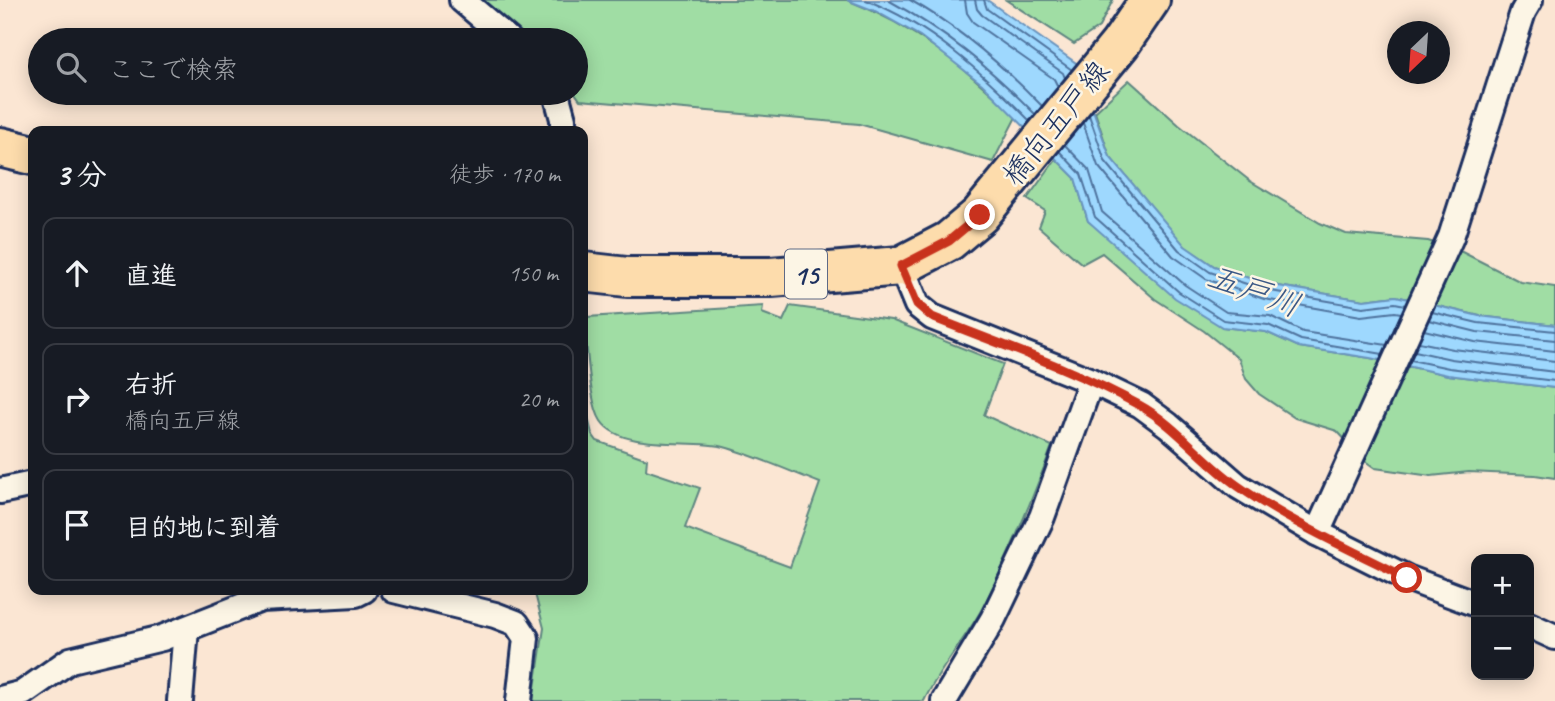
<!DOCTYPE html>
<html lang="ja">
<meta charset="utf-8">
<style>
body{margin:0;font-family:Caveat,"Klee One",sans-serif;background:#242831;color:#f1f3f6}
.controls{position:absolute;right:21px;bottom:21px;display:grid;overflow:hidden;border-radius:14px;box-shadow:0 4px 18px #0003}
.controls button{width:63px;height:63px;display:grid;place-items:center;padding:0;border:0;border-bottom:2px solid #363941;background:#171b24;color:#f1f3f6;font:35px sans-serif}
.compass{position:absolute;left:1387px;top:21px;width:63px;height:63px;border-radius:50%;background:#171b24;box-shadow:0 4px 18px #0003;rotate:205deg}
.stop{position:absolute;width:21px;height:21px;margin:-16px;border:5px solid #c8321e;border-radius:50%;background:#fff}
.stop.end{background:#c8321e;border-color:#fff;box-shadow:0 2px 7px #0008}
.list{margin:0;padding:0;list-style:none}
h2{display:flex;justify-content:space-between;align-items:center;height:91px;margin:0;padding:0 28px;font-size:30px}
h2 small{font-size:23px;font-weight:400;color:#9ea1a6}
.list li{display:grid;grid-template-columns:46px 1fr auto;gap:21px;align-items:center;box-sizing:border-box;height:112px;margin:0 14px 14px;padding:0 14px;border:2px solid #363941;border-radius:14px}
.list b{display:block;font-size:26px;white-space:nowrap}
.list p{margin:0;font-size:23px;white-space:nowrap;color:#9ea1a6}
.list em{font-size:23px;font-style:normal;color:#9ea1a6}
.icon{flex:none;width:38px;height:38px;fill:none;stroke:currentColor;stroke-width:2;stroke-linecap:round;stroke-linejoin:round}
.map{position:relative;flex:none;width:1555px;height:701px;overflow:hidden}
.search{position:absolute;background:#171b24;box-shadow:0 4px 18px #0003;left:28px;top:28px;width:560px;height:77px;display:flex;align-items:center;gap:18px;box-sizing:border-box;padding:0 24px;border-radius:38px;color:#9ea1a6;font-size:26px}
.panel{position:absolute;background:#171b24;box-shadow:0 4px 18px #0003;left:28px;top:126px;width:560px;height:469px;border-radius:14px}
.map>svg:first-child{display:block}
.green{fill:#a0dda4;stroke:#5e8681;stroke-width:2}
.water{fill:#9ed8fe;stroke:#6a94be;stroke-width:2}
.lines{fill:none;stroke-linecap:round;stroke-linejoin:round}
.shore{stroke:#4f739e;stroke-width:2}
.minor-casing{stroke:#1b2f5e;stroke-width:30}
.primary-casing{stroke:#1b2f5e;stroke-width:44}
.minor{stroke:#fcf5e5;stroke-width:24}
.primary{stroke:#fddcac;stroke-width:38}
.route{stroke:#c8321e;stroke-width:9}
.labels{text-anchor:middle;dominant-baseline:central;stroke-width:5;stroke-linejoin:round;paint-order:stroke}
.shield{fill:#fcf5e5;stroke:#5e6a86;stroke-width:2}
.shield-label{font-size:28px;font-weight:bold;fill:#1b2f5e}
.street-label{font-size:30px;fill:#1b2f5e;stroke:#fcf5e5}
.water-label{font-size:32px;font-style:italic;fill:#3c5986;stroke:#fcf5e5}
</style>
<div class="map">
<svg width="1555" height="701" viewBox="0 0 1555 701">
<rect width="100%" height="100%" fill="#fbe6d3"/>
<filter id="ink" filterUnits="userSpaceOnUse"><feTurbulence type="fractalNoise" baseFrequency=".0143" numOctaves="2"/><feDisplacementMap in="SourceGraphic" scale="14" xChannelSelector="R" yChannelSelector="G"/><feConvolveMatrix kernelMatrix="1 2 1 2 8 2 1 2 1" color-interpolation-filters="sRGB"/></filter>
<g filter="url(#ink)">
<!-- green -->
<g class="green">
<path d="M482 0H847C917 27 963 66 1016 117L993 162 859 124 580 100 575 93 576 40H529Z"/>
<polygon points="1006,0 1113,0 1099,27 1074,44"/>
<polygon points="1129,80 1179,125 1250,181 1320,223 1346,234 1428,241 1462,252 1521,282 1555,287 1555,325 1480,316 1396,296 1364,300 1266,284 1214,266 1184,246 1110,157 1095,112"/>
<polygon points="1056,159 1075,178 1088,221 1222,327 1266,332 1299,347 1370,358 1448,375 1555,388 1555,478 1535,475 1469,472 1431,476 1375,468 1365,461 1337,431 1295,418 1259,394 1246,379 1239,359 1204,331 1155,299 1102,253 1082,264 1039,227 1045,211 1027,199"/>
<path d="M763 306 762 313 783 321 790 306 891 320 1003 364 984 415 1052 446C1032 500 1010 554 984 605 967 638 940 667 924 701H533L544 628 534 590H583V396L592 434 597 441 647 459 646 470 700 488 685 528 790 567 820 483C789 471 756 456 724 447 692 439 622 452 601 421 589 403 588 349 584 326L587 317Z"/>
</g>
<!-- water -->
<polygon class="water" points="847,0 987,0 1076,63 1110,157 1185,246 1214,266 1266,284 1364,300 1396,296 1479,316 1555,325 1555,388 1448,375 1370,358 1299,347 1266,332 1222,327 1175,298 1088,221 1075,178 982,84 920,36 875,11"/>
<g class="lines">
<!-- shore -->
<g class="shore">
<path d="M866 0C929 24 983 73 1030 121"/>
<path d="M888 0C945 31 990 68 1035 114"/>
<path d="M910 0C959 27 1003 66 1042 106"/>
<polyline points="965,0 967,13 973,22 1054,79 1058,87"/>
<polyline points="975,0 977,9 982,15 1063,73 1065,78"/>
<polyline points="984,0 987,9 1072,70"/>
<polyline points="1089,115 1105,161 1179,250 1210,272 1265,290 1363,307 1395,303 1405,305"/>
<polyline points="1083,123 1098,166 1173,256 1206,279 1264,299 1361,316 1395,312 1401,313"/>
<polyline points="1065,145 1089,170 1102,212 1185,285 1226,312 1270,316 1303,332 1387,345"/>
<polyline points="1059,151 1081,174 1095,217 1179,292 1223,320 1268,325 1301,340 1383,354"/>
<polyline points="1432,312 1478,323 1555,331"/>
<polyline points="1429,320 1477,332 1555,340"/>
<polyline points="1424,330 1475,342 1555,351"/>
<polyline points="1419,342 1453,349 1555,361"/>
<polyline points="1415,351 1451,359 1555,372"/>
<polyline points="1411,360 1449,368 1555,381"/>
</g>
<defs>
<g id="minor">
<polyline points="462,0 509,40"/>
<polyline points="556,93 563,119 563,131"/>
<polyline points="901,266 917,305 932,317 1091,381 1141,405 1168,425 1238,486 1317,533 1407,578 1476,604"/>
<polyline points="0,491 33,484"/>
<polyline points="1317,533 1451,237 1523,12 1530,0"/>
<polyline points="394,590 495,615 516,623 526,638 519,701"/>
<polyline points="1529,625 1555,637"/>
<polyline points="0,699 23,693 70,660 162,638 261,599 356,594 364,590"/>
<polyline points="180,701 186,629"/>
<polyline points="944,701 993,619 1042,517 1091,381"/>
</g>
<g id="primary">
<polyline points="0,147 33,155"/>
<polyline points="583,272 627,277 771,277 901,266 949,241 980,215 1120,44 1150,0"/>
</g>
</defs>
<!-- minor casing -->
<use href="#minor" class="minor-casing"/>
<!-- primary casing -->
<use href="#primary" class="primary-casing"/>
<!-- minor -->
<use href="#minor" class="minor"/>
<!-- primary -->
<use href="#primary" class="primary"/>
</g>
</g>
<g class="lines" filter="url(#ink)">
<!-- route -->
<path class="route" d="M980 215 949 241 901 266 917 304 932 317C1001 345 1074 369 1139 405 1176 425 1203 462 1238 486 1289 522 1351 550 1407 578"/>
</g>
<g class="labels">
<!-- shield labels -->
<rect class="shield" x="785" y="249.5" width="42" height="49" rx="5"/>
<g class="shield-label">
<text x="806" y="274">15</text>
</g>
<!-- street labels -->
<g class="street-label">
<text transform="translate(1056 123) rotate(-51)">橋向五戸線</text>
</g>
<!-- water labels -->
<g class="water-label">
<text transform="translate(1254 291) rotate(20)">五戸川</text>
</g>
</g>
</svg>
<div class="controls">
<button>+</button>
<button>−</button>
</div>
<svg class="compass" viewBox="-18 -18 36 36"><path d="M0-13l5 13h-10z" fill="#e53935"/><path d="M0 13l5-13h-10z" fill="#9ea1a6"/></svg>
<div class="stop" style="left:1407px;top:578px"></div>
<div class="stop end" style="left:980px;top:215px"></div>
<div class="search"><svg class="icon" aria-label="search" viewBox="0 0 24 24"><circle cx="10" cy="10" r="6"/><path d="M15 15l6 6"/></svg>ここで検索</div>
<section class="panel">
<h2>3 分<small>徒歩 · 170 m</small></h2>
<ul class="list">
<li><svg class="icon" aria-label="ahead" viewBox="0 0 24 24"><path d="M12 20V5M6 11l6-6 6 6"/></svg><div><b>直進</b></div><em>150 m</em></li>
<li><svg class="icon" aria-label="right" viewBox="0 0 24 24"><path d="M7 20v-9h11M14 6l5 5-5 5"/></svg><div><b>右折</b><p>橋向五戸線</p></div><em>20 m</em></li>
<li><svg class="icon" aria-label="arrive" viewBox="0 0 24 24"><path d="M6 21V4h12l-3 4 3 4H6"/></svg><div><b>目的地に到着</b></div></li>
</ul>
</section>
</div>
